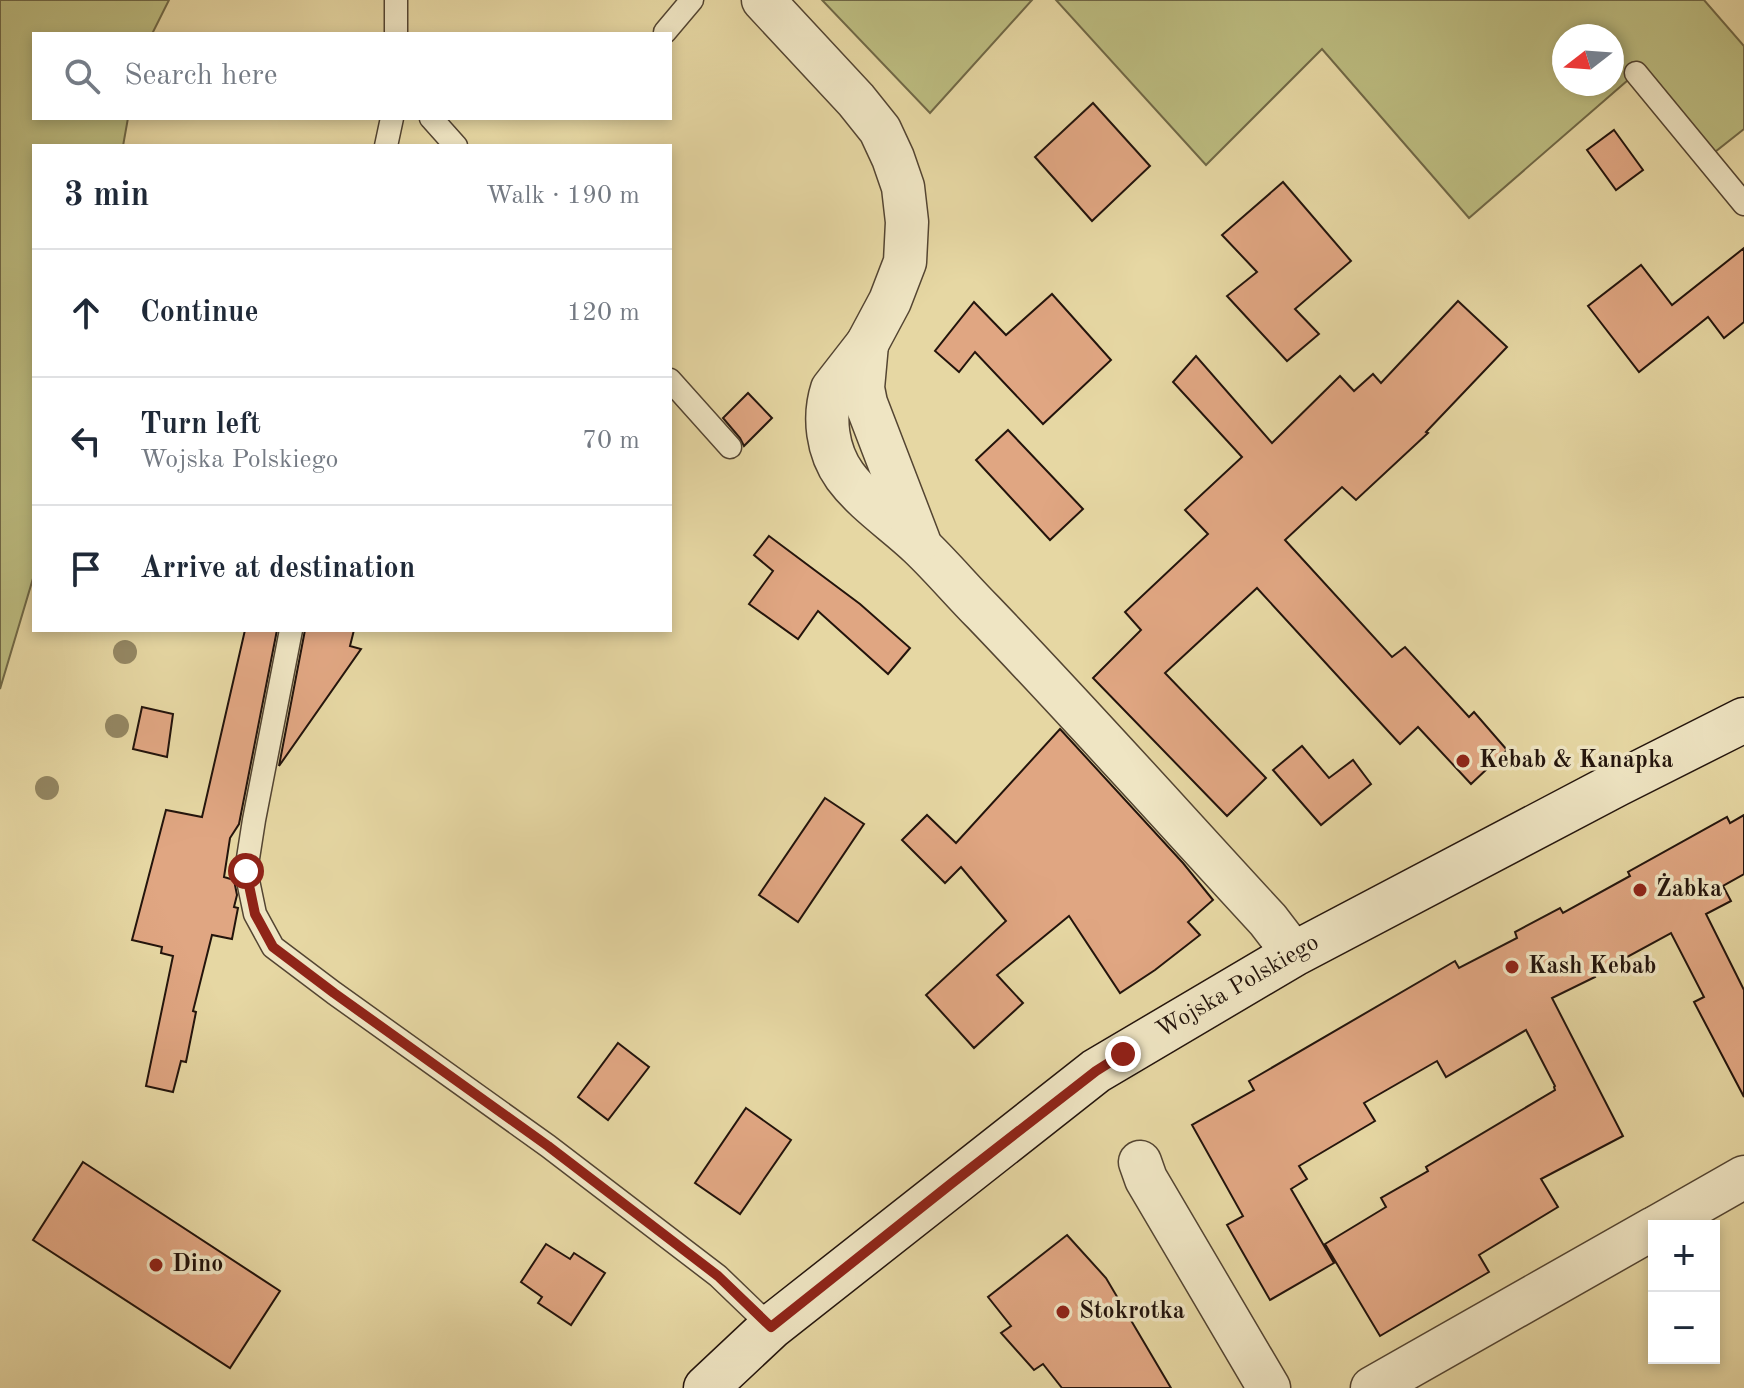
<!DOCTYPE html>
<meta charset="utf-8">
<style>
body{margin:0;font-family:"Old Standard TT",serif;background:#f2f2f3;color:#1f2937}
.controls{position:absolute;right:24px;bottom:24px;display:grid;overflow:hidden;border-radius:0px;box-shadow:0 4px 12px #0003}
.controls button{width:72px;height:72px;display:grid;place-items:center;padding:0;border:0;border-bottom:2px solid #e0e1e3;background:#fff;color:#1f2937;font:40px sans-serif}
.compass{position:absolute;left:1552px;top:24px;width:72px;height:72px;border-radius:50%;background:#fff;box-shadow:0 4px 12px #0003;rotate:253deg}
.stop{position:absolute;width:24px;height:24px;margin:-18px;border:6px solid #8f2418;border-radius:50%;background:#fff}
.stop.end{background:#8f2418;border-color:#fff;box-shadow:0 2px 8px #0008}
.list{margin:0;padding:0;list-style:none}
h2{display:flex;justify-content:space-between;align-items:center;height:104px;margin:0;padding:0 32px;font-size:34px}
h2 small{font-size:26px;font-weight:400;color:#747a83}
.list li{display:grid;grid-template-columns:52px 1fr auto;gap:24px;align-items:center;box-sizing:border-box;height:128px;padding:0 32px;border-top:2px solid #e0e1e3}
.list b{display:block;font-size:30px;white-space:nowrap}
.list p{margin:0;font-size:26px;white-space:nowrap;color:#747a83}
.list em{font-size:26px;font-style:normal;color:#747a83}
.icon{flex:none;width:44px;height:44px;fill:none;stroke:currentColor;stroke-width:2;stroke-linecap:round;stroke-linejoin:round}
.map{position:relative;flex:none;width:1744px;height:1388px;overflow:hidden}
.search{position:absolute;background:#fff;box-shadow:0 4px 12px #0003;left:32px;top:32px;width:640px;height:88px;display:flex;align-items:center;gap:20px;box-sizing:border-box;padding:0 28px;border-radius:0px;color:#747a83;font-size:30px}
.panel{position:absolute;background:#fff;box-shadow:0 4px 12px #0003;left:32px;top:144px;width:640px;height:488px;border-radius:0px}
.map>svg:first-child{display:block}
.green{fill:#bcbc80;stroke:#706846;stroke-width:2;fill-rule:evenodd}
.building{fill:#e0a682;stroke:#23140c;stroke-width:2}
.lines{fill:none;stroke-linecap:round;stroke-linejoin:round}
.lane-casing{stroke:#544532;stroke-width:25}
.street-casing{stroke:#544532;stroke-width:45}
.secondary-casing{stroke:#23140c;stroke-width:47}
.lane{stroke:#efe5c3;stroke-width:22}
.street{stroke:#efe5c3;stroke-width:42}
.secondary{stroke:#efe5c3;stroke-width:44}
.tree{fill:#948763}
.route{stroke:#8f2418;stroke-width:10}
.poi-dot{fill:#8f2418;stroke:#efe5c3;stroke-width:3}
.labels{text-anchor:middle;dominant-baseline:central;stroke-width:7;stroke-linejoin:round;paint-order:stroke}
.poi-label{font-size:24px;font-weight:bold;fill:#23140c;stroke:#efe5c3;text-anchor:start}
.street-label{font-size:24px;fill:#23140c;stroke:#efe5c3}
</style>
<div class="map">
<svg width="1744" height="1388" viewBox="0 0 1744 1388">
<rect width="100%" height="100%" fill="#e6d7a3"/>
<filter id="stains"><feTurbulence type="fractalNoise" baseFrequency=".0025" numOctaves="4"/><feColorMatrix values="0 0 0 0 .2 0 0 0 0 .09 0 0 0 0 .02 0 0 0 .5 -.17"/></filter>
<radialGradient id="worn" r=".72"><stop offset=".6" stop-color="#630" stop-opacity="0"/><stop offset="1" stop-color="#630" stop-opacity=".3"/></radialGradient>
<!-- green -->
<g class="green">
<polygon points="0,0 169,0 152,34 34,34 34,118 128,118 123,146 34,146 34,575 0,689"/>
<polygon points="822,0 1032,0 930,113"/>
<path d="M1056 0H1704L1744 46V129L1706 159 1635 74 1469 218 1322 49 1206 165ZM1564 36H1612V84H1564Z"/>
</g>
<!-- building -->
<g class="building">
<polygon points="1093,103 1150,166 1092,221 1035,157"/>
<polygon points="1614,130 1643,170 1616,190 1587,150"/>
<polygon points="1283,182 1351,261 1295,309 1319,334 1287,361 1227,296 1257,272 1222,235"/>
<polygon points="1744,248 1744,322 1724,338 1708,317 1639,372 1588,306 1641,265 1672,305"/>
<polygon points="1052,294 1111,360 1043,424 975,352 959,372 935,351 974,302 1006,335"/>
<polygon points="1458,301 1507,347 1426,432 1428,433 1356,500 1342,487 1285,540 1392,657 1405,647 1469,717 1474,712 1507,750 1471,784 1418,727 1400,744 1257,588 1165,673 1266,778 1227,816 1093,678 1141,630 1125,612 1208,534 1185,510 1242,457 1173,382 1196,356 1272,443 1340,376 1354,391 1373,374 1381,383"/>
<polygon points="748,393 772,418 744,446 740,438 723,418"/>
<polygon points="1008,430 1083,509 1050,540 976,460"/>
<polygon points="769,536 860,604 910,648 888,674 818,611 798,639 749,604 773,571 754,555"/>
<polygon points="245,630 277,630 239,824 230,838 224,877 234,880 237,895 234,907 238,908 232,939 212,935 193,1011 196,1012 186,1062 181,1061 173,1092 146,1086 173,956 161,953 162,947 132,940 166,810 202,817"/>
<polygon points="305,630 354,630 350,646 361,649 279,766"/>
<polygon points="142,707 173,714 167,757 133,749"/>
<polygon points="1060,729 1183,863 1213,900 1188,922 1200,935 1155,970 1120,993 1069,916 997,975 1023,1003 974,1048 926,995 1006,921 961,867 945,883 902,840 927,815 956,843"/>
<polygon points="1302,746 1329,778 1353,760 1371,784 1321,825 1273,770"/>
<polygon points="825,798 864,824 798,922 759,895"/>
<polygon points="1744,815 1744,874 1723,886 1731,901 1706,914 1744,990 1744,1097 1694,1002 1704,997 1671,933 1594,975 1595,977 1552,998 1623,1136 1541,1179 1558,1207 1479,1255 1489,1272 1380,1336 1325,1244 1386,1207 1381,1198 1428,1171 1426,1167 1555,1090 1554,1087 1555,1086 1526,1030 1446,1077 1437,1061 1364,1103 1375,1121 1299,1166 1307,1179 1291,1189 1334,1263 1270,1300 1227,1225 1243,1216 1192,1125 1254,1090 1249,1081 1455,961 1459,968 1517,938 1515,932 1560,908 1563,913 1630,876 1628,872 1727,817 1730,823"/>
<polygon points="618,1043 649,1067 608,1120 578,1097"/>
<polygon points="746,1108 791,1140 740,1214 695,1183"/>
<polygon points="83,1162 280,1291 230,1368 33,1240"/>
<polygon points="1067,1235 1106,1278 1171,1388 1062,1388 1043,1364 1034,1370 1001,1333 1011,1326 988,1297"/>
<polygon points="546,1244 570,1259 574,1253 605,1273 571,1325 538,1303 542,1297 521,1282"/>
</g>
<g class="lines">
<defs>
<g id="lane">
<polyline points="396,0 396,34"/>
<polyline points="665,32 692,0"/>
<polyline points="1636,73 1744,204"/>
<polyline points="431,118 456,146"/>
<polyline points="386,146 392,118"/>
<polyline points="670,380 730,447"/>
<polyline points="291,630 254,820 246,871 255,914 273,947 334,993 548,1146 718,1276 771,1327"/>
</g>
<g id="street">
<path d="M763 0 856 100 880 130 893 158 903 187 907 222 905 262 890 301 867 344 832 389C823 417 827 451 845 476 865 503 896 523 920 546 942 567 962 591 983 612 1080 713 1173 817 1268 920L1294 954"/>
<polyline points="867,344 863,388 866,403 919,541"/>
<polyline points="1140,1162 1146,1179 1269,1388"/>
<polyline points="1658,1226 1744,1177"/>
<polyline points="1372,1388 1654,1228"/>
</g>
<polyline id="secondary" points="706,1388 771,1327 1096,1071 1294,954 1617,784 1744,720"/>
</defs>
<!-- lane casing -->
<use href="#lane" class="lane-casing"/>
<!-- street casing -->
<use href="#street" class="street-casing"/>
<!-- secondary casing -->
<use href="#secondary" class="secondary-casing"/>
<!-- lane -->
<use href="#lane" class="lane"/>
<!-- street -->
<use href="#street" class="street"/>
<!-- secondary -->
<use href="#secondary" class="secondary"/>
</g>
<!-- trees -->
<g class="tree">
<circle cx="125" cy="652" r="12"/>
<circle cx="117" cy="726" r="12"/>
<circle cx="47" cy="788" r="12"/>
</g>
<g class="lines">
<!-- route -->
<polyline class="route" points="246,871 255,914 273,947 334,993 548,1146 718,1276 771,1327 952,1183 1096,1071 1123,1054"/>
</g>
<!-- markers -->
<g class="poi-dot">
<circle cx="1463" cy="761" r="8"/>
<circle cx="1640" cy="890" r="8"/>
<circle cx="1512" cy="967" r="8"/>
<circle cx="156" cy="1265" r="8"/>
<circle cx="1063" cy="1312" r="8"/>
</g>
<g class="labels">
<!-- poi labels -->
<g class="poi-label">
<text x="1479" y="761">Kebab &amp; Kanapka</text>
<text x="1656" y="890">Żabka</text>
<text x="1528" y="967">Kash Kebab</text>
<text x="172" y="1265">Dino</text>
<text x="1079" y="1312">Stokrotka</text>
</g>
<!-- street labels -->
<g class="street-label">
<text transform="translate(1238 987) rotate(-30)">Wojska Polskiego</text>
</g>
</g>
<rect width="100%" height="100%" filter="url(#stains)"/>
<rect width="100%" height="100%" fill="url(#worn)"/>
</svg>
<div class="controls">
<button>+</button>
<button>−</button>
</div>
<svg class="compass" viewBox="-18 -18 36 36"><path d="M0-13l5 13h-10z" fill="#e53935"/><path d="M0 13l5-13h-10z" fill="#747a83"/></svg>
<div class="stop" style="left:246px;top:871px"></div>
<div class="stop end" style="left:1123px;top:1054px"></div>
<div class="search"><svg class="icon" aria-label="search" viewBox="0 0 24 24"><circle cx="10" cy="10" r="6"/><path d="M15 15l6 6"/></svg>Search here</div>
<section class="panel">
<h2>3 min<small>Walk · 190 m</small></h2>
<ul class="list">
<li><svg class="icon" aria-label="ahead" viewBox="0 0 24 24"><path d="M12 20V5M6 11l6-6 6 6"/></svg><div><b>Continue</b></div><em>120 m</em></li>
<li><svg class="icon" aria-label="left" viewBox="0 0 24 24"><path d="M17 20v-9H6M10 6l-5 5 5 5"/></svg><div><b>Turn left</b><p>Wojska Polskiego</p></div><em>70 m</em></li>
<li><svg class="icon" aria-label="arrive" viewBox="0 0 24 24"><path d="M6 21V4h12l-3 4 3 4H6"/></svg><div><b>Arrive at destination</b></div></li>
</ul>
</section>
</div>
